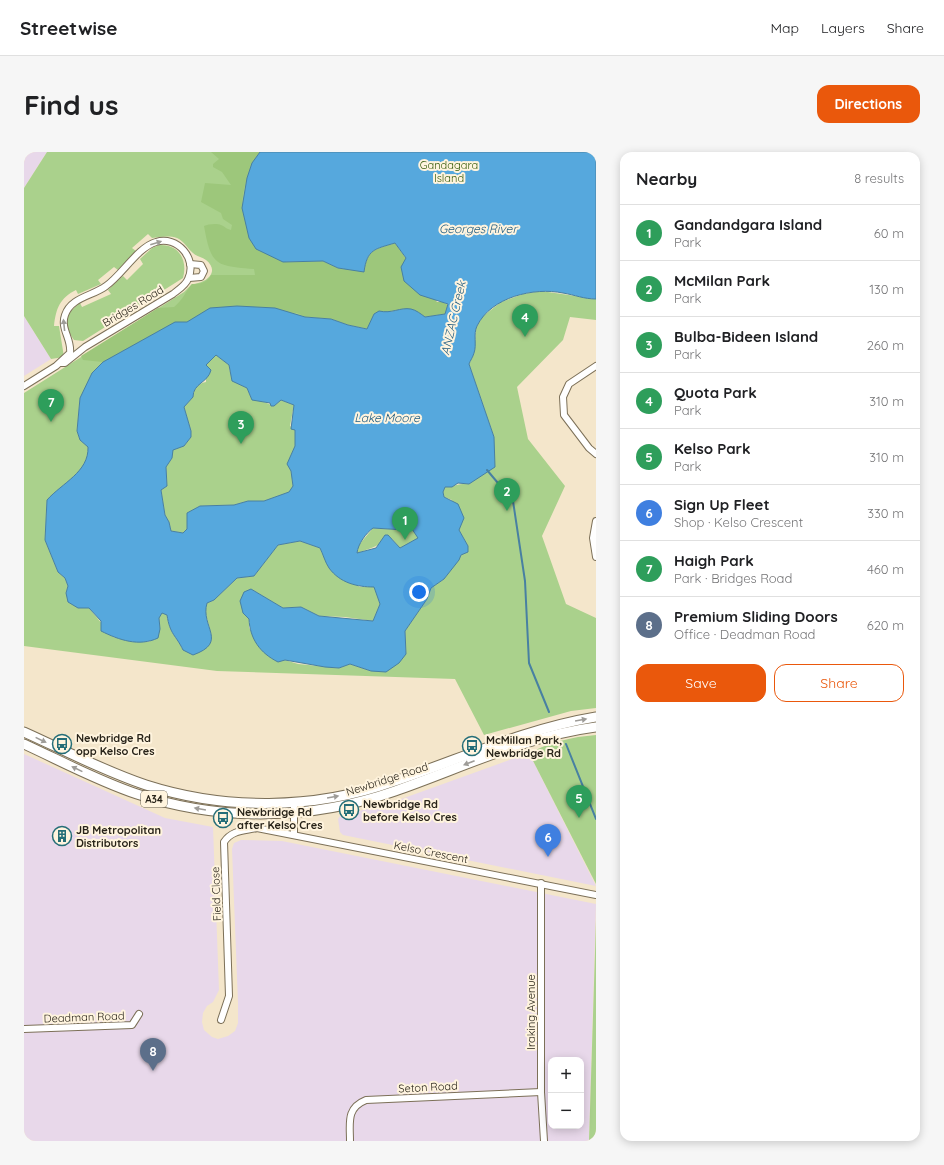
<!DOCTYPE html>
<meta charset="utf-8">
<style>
body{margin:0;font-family:Quicksand,sans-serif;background:#f6f6f6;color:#202124}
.controls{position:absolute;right:12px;bottom:12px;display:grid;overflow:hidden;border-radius:8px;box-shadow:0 2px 10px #0003}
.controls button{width:36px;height:36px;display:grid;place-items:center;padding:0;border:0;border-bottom:1px solid #e0e0e0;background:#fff;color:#202124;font:20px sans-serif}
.you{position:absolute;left:395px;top:440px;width:14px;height:14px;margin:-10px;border:3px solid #fff;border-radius:50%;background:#1a73e8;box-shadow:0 0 0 6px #1a73e833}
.badge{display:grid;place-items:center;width:26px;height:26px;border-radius:50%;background:#ea580c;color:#fff;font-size:13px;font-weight:700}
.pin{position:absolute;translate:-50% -33px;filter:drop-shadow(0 1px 2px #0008)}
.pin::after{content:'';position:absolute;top:21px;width:14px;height:12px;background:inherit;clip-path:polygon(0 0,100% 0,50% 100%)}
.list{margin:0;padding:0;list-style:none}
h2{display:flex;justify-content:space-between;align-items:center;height:52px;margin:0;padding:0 16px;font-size:17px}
h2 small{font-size:13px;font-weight:400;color:#757577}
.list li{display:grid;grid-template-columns:26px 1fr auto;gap:12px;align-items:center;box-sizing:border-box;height:56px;padding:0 16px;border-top:1px solid #e0e0e0}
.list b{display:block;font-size:15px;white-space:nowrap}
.list p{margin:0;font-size:13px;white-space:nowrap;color:#757577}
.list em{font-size:13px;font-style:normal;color:#757577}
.actions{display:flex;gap:8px;padding:12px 16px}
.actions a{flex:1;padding:9px 0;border:1px solid #ea580c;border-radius:12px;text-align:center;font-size:14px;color:#ea580c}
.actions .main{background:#ea580c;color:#fff}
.map{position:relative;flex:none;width:572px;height:989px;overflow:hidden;border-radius:12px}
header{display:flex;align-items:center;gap:24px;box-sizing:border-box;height:56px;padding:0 20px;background:#fff;border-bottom:1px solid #e0e0e0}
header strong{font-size:19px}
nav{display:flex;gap:22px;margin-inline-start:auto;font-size:14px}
.intro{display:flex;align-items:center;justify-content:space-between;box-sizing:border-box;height:96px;padding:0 24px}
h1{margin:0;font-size:28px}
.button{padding:10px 18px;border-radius:12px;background:#ea580c;color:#fff;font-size:14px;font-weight:700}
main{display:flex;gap:24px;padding:0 24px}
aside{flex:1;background:#fff;border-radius:12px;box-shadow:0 2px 10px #0003}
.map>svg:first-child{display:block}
.industrial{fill:#e8d8ea;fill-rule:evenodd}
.green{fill:#aad18c}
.forest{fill:#9dc77b}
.water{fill:#56a8dd;stroke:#4880a2;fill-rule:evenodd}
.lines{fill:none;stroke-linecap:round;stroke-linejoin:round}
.stream{stroke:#4880a2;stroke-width:2}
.minor-casing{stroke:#7c7058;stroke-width:8}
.highway-casing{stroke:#7c7058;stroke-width:11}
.minor{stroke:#fff;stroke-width:6}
.highway{stroke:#fff;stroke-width:9}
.oneway{fill:#9e9c98}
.labels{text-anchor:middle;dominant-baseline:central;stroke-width:4;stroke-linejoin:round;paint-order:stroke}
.shield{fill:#fff4de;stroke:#686254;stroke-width:1}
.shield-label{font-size:10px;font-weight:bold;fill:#282319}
.park-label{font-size:11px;fill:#375c0b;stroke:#fff4de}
.street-label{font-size:11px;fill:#282319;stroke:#fff4de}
.poi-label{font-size:11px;font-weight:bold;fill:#282319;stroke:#fff4de;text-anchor:start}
.water-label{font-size:12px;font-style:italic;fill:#1f5b80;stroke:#fff4de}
</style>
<header>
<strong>Streetwise</strong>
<nav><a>Map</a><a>Layers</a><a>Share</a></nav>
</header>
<div class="intro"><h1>Find us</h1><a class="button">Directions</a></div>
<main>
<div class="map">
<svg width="572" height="989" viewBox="0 0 572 989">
<rect width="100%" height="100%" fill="#f4e6cb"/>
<!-- industrial -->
<g class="industrial">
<polygon points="0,0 23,0 0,36"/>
<polygon points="0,164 27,207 0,224"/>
<polygon points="505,601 572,734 319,683 316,680 314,667 316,664 369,650"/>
<path d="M0 602 141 666 189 675 195 838 189 850 183 854 179 861 178 870 180 878 188 885 194 887 204 884 211 879 214 871V851L208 697 210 691 217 688 258 689 572 752 565 989H0ZM527 908H557V974H527Z"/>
</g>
<!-- green -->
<g class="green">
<path d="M23 0H236L228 11 281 165 56 246 53 279 56 288 65 295C65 320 39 331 23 348L21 388 34 420 41 426 44 434 42 441 54 456H65L89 485 111 490H125L136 477 135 465 138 460 143 463C146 483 152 483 159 498L187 482 181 459 183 451 190 448 213 426 230 424 254 393 276 389 296 396 305 416 336 435 350 434 356 452 349 469 321 465 295 464 277 455 259 456 227 437 219 461 225 467V476L261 508 274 512 315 516 326 512 347 519 382 502 381 479 403 447 407 436 420 427 444 394 435 378 428 348 420 345 419 340 421 335C431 335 434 331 445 332L470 285 445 212 450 202 452 176 458 165 477 150 499 142 517 139 572 147V168L546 165 539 188 493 235 504 287 541 334 518 384 542 452 572 466V556L547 559 460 583 431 527 193 519 0 494V241L160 140 168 132C181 132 197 120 182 108 178 105 173 105 169 101 163 96 160 89 153 86 145 83 136 85 128 86L124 82 108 96 112 99 94 118 90 115 74 128 77 132 54 142 52 138C36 146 32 156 30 174H35L40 205 27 207 0 164V36Z"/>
<path d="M135 93C155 92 164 108 159 126L59 189 50 188C39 172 40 163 56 151L58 155 87 142 84 138 99 124 103 128 119 112 116 107 128 96Z"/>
<path d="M192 203 205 213C206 226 211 231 223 236L228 248H235L250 254 257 248 270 253 266 274 271 277V294L266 307 269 334 266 340 240 349H224L210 353 176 354 164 361 163 377 159 381 147 379 145 370 141 363 137 338 143 334 142 315 148 306V298L160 294 167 285V279L160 255 169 245C169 236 173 232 182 230V213Z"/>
<path d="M349 376 381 378 388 377 395 386 376 396 368 387C355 392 347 397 333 401L334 394Z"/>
<path d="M572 583V732L505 601C527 590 547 585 572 583Z"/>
<polygon points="572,769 572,989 565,989"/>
</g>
<!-- forest -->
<path class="forest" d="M187 0H236C225 15 211 53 223 71 233 85 247 97 259 110L299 109 314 116 340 119C343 97 352 97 371 91L413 150H419L424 153 421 162 401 165C379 151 374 161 350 162L344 177 324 173 307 167 281 165 273 161 186 156 163 170H151L79 210 59 208 57 204 134 156 150 155C159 148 161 140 168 132 176 132 183 131 187 123H231L230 117C192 114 187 114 180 74 184 72 193 71 197 73 202 75 202 77 207 78L208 73 199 67 197 61 177 50 181 31 207 33 198 20 189 15V12L195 7Z"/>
<!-- water -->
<path class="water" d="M236 0H572V147C560 147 551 143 539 141 510 135 467 145 453 174 449 182 453 193 450 201 449 205 446 209 445 212L470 285 471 315 445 332 434 331 428 335H421L419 340 420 345 434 352 440 366 435 378 444 394V400L437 403 435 408 420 427 407 436 403 447 381 479 382 502 375 511 362 520 347 519 326 512 315 516 301 515 261 508 254 510C236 501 226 487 225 467L219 461 216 449 220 440 227 437 259 456 277 455 295 464 349 469 356 452 350 435C333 435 316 431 305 416 301 410 299 402 296 396L276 389 254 393 230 424 213 426 190 448 183 451C176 475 205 490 169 503L159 498C152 483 146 483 143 463L138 461 135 466 136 477 134 486C115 495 95 488 77 479V469L65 456H54L44 450 42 441 44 434 41 426 34 420 21 388 23 348C38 331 65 320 64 295L56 288 53 279 56 246 68 221 79 210 151 170H163L186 156 213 154 251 156 281 165 307 167 324 173 343 177 350 162 355 159C368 162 376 155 387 157 392 158 397 162 401 165L421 162 424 152 396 143 380 129 377 115 382 106 371 91C351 97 343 97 340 120L314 116 299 109 259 110 232 97 225 86 218 56 223 26 228 11ZM192 203 205 213 208 229 223 236 228 248 246 251 247 254H250L257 248 270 253 267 277 271 278V294L263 312 267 319 269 334 265 340 240 349H224L210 353 176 354 163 361V377L159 381 147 379 145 370 141 363 137 338 143 334 142 315 148 306 149 298 160 294 167 285V279L160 255 169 245C169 231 184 231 187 218L182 213ZM349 376 381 378 388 377 394 386 376 396 364 383H361L352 396 333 401C334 392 342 381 349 376Z"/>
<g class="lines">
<!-- stream -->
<g class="stream">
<polyline points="463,318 489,349 501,429 505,511 525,560"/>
<polyline points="542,592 572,667"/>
</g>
<defs>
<g id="minor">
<polyline points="165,126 177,125 180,119 177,113 166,112"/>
<polyline points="572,214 545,232 539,245 540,263 565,296 572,302"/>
<path d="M0 234 32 214 46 201C48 187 36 177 41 163 47 145 69 144 82 134 98 123 114 95 132 90 153 83 174 107 164 127 162 133 154 138 149 142L61 195 41 211H37"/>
<polyline points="572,369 569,386 572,405"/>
<polyline points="270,683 270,650"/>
<polyline points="517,731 517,940 520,989"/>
<path d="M197 868 205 844 200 690C208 678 220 679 233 676L572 743"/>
<polyline points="0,877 108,873 115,862"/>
<path d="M326 989C326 971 322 956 342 948L517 940"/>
</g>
<g id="highway">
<path d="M0 580C40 598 80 619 122 633 200 658 290 658 368 630 437 607 500 577 572 565"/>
<path d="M0 592C37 609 74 629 113 642 197 670 288 668 371 639 437 616 502 584 572 575"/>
</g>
</defs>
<!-- minor casing -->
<use href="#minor" class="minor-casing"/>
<!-- highway casing -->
<use href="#highway" class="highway-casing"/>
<!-- minor -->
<use href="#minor" class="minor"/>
<!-- highway -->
<use href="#highway" class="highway"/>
</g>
<!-- one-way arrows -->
<defs><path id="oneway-solid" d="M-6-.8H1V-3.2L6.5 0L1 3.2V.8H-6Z"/></defs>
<g class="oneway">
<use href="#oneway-solid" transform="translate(132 91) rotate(-17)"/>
<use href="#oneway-solid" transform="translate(40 173) rotate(-96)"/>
<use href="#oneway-solid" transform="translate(557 568) rotate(-10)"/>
<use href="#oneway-solid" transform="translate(17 588) rotate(26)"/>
<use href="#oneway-solid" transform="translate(445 611) rotate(159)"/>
<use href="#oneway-solid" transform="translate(53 617) rotate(-154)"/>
<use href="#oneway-solid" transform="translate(309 645) rotate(-10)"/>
<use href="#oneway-solid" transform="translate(176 657) rotate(-170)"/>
</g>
<!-- icons -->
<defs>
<symbol id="bus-ring" viewBox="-11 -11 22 22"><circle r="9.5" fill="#fff4de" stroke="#256e78" stroke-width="1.5"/><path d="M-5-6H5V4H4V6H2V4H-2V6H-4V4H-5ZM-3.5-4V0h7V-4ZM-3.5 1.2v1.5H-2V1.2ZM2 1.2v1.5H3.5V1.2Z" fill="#256e78"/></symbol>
<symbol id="building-ring" viewBox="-11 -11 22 22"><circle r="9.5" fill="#fff4de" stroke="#256e78" stroke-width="1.5"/><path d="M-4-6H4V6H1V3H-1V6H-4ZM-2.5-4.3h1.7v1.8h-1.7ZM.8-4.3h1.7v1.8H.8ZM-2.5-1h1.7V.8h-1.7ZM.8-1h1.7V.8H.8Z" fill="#256e78"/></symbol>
</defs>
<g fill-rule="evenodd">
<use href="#bus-ring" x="27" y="581" width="22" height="22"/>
<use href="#bus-ring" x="437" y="583" width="22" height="22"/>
<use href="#bus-ring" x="314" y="647" width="22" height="22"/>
<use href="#bus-ring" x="188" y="655" width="22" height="22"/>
<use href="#building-ring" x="27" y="673" width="22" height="22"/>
</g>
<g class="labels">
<!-- shield labels -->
<rect class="shield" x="117" y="639" width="26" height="16" rx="3"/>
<g class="shield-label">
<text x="130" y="647">A34</text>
</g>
<!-- park labels -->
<g class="park-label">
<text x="425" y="13">Gandagara<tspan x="425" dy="13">Island</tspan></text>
</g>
<!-- street labels -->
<g class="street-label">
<text transform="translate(109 154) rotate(-31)">Bridges Road</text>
<text transform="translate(363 627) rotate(-18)">Newbridge Road</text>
<text transform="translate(407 700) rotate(11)">Kelso Crescent</text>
<text transform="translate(192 742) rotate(-92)">Field Close</text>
<text transform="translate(507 860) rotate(-90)">Iraking Avenue</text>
<text transform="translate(60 865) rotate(-2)">Deadman Road</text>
<text transform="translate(404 935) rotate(-3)">Seton Road</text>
</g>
<!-- poi labels -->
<g class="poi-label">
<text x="52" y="586">Newbridge Rd<tspan x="52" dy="13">opp Kelso Cres</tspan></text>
<text x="462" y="588">McMillan Park,<tspan x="462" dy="13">Newbridge Rd</tspan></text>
<text x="339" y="652">Newbridge Rd<tspan x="339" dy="13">before Kelso Cres</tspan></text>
<text x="213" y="660">Newbridge Rd<tspan x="213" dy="13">after Kelso Cres</tspan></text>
<text x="52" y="678">JB Metropolitan<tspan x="52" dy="13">Distributors</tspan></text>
</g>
<!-- water labels -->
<g class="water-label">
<text x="454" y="76">Georges River</text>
<text transform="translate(429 166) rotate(-77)">ANZAC Creek</text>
<text x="363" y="265">Lake Moore</text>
</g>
</g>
</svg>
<div class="controls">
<button>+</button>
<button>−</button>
</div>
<div class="you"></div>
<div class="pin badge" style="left:381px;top:388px;background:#2e9e5b">1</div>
<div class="pin badge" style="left:483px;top:359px;background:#2e9e5b">2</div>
<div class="pin badge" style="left:217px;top:292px;background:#2e9e5b">3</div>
<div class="pin badge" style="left:501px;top:185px;background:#2e9e5b">4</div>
<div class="pin badge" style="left:555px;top:666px;background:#2e9e5b">5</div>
<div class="pin badge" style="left:524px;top:705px;background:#3f7fe0">6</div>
<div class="pin badge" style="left:27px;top:270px;background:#2e9e5b">7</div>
<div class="pin badge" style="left:129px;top:919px;background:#5c6f8a">8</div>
</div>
<aside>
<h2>Nearby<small>8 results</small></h2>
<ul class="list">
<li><span class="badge" style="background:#2e9e5b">1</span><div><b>Gandandgara Island</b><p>Park</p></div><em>60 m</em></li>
<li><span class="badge" style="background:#2e9e5b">2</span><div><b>McMilan Park</b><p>Park</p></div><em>130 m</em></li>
<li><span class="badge" style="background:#2e9e5b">3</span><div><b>Bulba-Bideen Island</b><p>Park</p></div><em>260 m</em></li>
<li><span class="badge" style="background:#2e9e5b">4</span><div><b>Quota Park</b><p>Park</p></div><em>310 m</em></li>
<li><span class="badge" style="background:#2e9e5b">5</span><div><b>Kelso Park</b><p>Park</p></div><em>310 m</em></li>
<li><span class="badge" style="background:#3f7fe0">6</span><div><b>Sign Up Fleet</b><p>Shop · Kelso Crescent</p></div><em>330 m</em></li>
<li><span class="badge" style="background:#2e9e5b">7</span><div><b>Haigh Park</b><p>Park · Bridges Road</p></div><em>460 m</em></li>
<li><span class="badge" style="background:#5c6f8a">8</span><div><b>Premium Sliding Doors</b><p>Office · Deadman Road</p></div><em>620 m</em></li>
</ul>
<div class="actions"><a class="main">Save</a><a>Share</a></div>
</aside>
</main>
